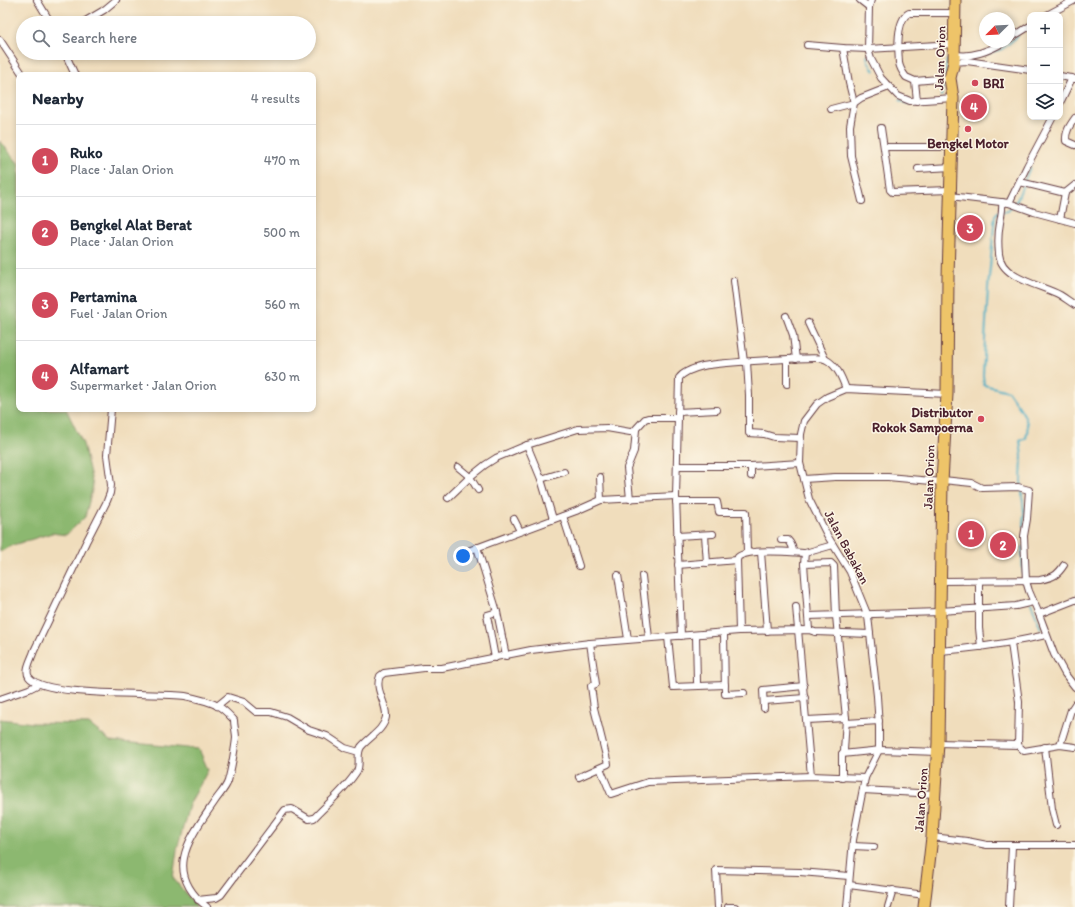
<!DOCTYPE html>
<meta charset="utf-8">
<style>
body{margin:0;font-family:Itim,sans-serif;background:#f6f6f7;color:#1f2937}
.controls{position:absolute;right:12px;top:12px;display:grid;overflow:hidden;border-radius:8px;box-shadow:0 2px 6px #0003}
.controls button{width:36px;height:36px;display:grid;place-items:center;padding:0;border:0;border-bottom:1px solid #e0e1e3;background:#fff;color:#1f2937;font:20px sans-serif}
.compass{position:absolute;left:979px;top:12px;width:36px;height:36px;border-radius:50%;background:#fff;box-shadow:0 2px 6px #0003;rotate:246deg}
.you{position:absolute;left:463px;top:556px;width:14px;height:14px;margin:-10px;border:3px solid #fff;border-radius:50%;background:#1a73e8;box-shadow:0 0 0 6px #1a73e833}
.badge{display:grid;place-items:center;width:26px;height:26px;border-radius:50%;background:#d1495b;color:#fff;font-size:13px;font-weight:700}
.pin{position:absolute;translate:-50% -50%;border:2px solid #fff;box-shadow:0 1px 4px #0006}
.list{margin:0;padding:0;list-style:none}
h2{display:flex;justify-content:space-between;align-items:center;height:52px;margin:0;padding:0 16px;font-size:17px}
h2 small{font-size:13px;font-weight:400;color:#747a83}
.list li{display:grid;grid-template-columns:26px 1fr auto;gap:12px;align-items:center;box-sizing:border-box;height:72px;padding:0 16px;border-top:1px solid #e0e1e3}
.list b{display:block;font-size:15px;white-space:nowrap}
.list p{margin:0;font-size:13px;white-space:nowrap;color:#747a83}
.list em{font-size:13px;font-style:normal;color:#747a83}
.icon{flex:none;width:22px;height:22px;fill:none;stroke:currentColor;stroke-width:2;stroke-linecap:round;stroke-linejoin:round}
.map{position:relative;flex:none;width:1075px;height:907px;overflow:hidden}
.search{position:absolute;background:#fff;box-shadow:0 2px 6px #0003;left:16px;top:16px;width:300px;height:44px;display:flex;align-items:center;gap:10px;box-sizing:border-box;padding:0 14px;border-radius:22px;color:#747a83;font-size:15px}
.panel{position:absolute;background:#fff;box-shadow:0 2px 6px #0003;left:16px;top:72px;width:300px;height:340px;border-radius:8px}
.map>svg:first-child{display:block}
.forest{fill:#8cb870;stroke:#6b6c4e}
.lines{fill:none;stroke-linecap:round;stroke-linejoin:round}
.stream{stroke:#44acc4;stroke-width:2}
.street-casing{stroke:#633c41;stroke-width:8}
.highway-casing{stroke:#633c41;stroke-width:13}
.street{stroke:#fff;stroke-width:6}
.highway{stroke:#eec469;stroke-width:11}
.poi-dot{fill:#d1495b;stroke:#fcf5e5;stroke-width:1.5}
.labels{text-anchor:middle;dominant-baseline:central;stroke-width:3;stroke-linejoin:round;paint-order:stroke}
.street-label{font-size:13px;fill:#4a1f2b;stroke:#fcf5e5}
.poi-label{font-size:13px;font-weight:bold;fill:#4a1f2b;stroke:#fcf5e5;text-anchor:start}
</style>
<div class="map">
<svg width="1075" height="907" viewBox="0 0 1075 907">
<rect width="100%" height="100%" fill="#fcf5e5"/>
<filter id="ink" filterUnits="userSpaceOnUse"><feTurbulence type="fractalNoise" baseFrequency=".025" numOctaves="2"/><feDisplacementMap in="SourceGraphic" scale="8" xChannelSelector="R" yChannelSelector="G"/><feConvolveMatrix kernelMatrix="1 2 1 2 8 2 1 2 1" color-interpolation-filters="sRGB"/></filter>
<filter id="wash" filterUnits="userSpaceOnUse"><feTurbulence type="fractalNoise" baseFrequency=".012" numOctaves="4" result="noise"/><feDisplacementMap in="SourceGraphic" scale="16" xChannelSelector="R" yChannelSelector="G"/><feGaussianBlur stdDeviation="0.9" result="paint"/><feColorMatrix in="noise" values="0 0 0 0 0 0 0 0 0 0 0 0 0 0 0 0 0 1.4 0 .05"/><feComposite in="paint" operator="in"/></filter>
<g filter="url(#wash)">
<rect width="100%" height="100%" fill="#f0ddbc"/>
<!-- forest -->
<g class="forest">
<polygon points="0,141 19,164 19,409 66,409 83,444 93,486 85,517 66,535 52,533 10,546 0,552"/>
<polygon points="0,719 33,723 89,724 110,741 199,749 208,770 189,805 177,850 173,878 197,907 0,907"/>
</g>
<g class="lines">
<!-- stream -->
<g class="stream">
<polyline points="986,54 1002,49 1018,36"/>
<polyline points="867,56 868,61 874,71"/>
<polyline points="945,76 947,60 950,60"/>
<polyline points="941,96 944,80"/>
<polyline points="900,100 909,104"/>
<path d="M1023 526 1024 513 1021 481 1022 456 1020 441 1026 438C1032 418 1018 407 1008 391L984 385 983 375 988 288 995 215 998 212 1008 211 1017 200 1030 167"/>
<polyline points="1022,547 1023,576"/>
<polyline points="1031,603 1041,629"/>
<polyline points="1062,675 1075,691"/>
</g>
</g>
</g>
<g filter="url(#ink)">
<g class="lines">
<defs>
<g id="street">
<polyline points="37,0 51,23"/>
<polyline points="860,0 869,7"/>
<polyline points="871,0 869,7 868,49 871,59 881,78 898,96 910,101 953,98"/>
<polyline points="1047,15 1075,0"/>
<polyline points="82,23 104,10 116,0"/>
<polyline points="1009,39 1030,26"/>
<polyline points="0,40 23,75"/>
<polyline points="807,45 843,48 868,49 955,44"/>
<polyline points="843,48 849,83 854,103 850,126 851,156 862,201"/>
<polyline points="65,53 75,75"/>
<path d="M954 54C970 59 991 50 1004 42"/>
<polyline points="954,62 967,61 1030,70"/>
<polyline points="1060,76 1075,79"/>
<path d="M950 78 915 81 906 77C903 73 900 69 899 63 898 50 896 20 909 13H955"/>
<polyline points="915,81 917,101"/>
<polyline points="1060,103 1072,78"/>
<polyline points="831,109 854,103 861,98 889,87"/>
<path d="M1075 118C1070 125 1065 132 1066 141L1075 145"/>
<polyline points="881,128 890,190 892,192 950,190"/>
<polyline points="884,147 951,147"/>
<polyline points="918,169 951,167"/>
<polyline points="1020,182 1065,193"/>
<polyline points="950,196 1009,203 1034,212 1075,223"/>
<path d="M1002 202C1003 209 1001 216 1000 223 998 233 998 244 999 254 1001 279 1042 285 1060 295 1065 298 1070 302 1075 305"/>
<polyline points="1009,203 1027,166 1053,117"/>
<polyline points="1060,219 1065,193 1075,185"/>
<polyline points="734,281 744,362"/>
<polyline points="786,316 793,335 796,359"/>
<polyline points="808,323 825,359"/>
<polyline points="747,362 749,395 749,433 764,434 774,437 800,438"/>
<polyline points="787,384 787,360"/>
<path d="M111 409 107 455 111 485 110 493 107 501 86 542 34 651C32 658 24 670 29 677 44 698 157 692 185 696 195 698 209 701 218 706 224 709 229 715 234 720 234 726 236 732 236 738 235 748 231 771 228 781 226 788 219 795 215 801 190 838 162 871 207 907"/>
<polyline points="678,412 717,410"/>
<polyline points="527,445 541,479 553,519"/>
<polyline points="677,466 751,466 800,463"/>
<polyline points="751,466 751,476"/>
<polyline points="458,467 470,477 478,490"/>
<polyline points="600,477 601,500"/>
<polyline points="541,479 564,472"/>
<polyline points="804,479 835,477 888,477 942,482"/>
<polyline points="943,480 972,483 982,488 1018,487 1029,490 1027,519 1024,536 1026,581 1029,591 1039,614 1054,654 1065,674 1075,687"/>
<polyline points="448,498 470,477 485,465 496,458 527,445 578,429 607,428 630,432 633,432 645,419 648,418 677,418"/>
<polyline points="630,499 627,468 634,451 636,430"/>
<polyline points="676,502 717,502 719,512 746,512 747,553"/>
<polyline points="563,516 579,566"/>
<polyline points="514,519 520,531"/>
<polyline points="705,535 707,563"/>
<polyline points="677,536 713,534"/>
<path d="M781 540H788C792 544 793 547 793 552"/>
<polyline points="477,547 497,612 487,615 495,658"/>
<polyline points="468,551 576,511 601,500 676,496"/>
<polyline points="761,552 767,631"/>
<polyline points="804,564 831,563 834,566 836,616 846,718 844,751 842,754 842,778"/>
<polyline points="678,565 737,560"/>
<polyline points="618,575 628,639"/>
<polyline points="642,576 649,638"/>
<path d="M941 581 1040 580C1053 577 1057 576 1064 565"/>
<polyline points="979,581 979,628 981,647"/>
<polyline points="796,607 811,776"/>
<polyline points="940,611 1016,606 1033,602"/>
<polyline points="497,612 506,656"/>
<polyline points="1039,614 1075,600"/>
<polyline points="808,616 940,612"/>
<polyline points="809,630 804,564 805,553 833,545"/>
<path d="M739 631 737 560 738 557C749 548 790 552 805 553"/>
<polyline points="724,633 725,694 744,693"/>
<polyline points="696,635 697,682"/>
<path d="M681 636 676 496 679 378C684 371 695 368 703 366 716 363 818 356 825 359 837 365 842 378 846 389"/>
<polyline points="668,637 673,687 725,685"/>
<polyline points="1011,643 1019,702 1018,745"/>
<path d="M940 651C976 648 1011 643 1046 635"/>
<polyline points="0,699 29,689 39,684"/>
<polyline points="764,701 805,698"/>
<polyline points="217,706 228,697 244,702 256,712 271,712 287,717 309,730 327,736 345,748 359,752"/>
<polyline points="764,708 763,690 804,686"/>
<polyline points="807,720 846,718"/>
<polyline points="846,723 879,721"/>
<polyline points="938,743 1018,745 1024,751 1060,745 1075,747"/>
<polyline points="1060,745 1071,710 1075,704"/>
<polyline points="1045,747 1052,809 1056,825"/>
<polyline points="842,754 881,750 938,752"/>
<polyline points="600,768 611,794 648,782 811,776 865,778"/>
<polyline points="579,777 608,764 594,708 591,686 596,684 590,643"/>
<polyline points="863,790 936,794"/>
<polyline points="932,837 967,841 987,845 1075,845"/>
<polyline points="853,846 874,847"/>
<polyline points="849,885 925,895"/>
<path d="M198 900 216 898 221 895 285 810 292 809 309 819 314 818C328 803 346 789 357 771 361 764 356 755 361 747 368 738 384 730 386 717 387 702 374 690 380 676L384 673 424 668H442L531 650 590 643 739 631 809 630 815 632 870 634"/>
<polyline points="718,907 716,870 800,872 849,876"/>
<polyline points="728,907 735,907"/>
<polyline points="847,907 853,840 865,778 879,750 879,727 877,696 868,616 850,572 827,535 809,499 800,463 801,434 804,421 817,404 827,397 846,389 947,394"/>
<polyline points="888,907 893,890"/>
<polyline points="1009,907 1012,846"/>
</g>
<polyline id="highway" points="924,907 932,837 938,743 942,482 947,394 948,277 953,98 950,78 954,62 955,0"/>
</defs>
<!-- street casing -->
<use href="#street" class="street-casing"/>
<!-- highway casing -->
<use href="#highway" class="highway-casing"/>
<!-- street -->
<use href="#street" class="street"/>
<!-- highway -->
<use href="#highway" class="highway"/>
</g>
</g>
<!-- markers -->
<g class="poi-dot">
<circle cx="975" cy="83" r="4"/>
<circle cx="968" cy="129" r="4"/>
<circle cx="981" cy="419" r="4"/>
</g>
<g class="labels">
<!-- street labels -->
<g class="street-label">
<text transform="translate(940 58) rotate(-88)">Jalan Orion</text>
<text transform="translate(929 477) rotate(-88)">Jalan Orion</text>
<text transform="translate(847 547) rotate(62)">Jalan Babakan</text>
<text transform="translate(921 800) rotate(-86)">Jalan Orion</text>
</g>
<!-- poi labels -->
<g class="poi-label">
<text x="983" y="83">BRI</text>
<text x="968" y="143" text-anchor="middle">Bengkel Motor</text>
<text x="973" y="412" text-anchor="end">Distributor<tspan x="973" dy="15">Rokok Sampoerna</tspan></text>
</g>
</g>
</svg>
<div class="controls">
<button>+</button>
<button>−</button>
<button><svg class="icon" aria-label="layers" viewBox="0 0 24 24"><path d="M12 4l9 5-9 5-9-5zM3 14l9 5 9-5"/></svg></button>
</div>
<svg class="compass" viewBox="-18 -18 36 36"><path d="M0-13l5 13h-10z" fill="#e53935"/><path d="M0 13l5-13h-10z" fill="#747a83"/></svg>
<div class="you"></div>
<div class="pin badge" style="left:971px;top:534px">1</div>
<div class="pin badge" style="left:1003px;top:545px">2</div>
<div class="pin badge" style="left:970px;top:228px">3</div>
<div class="pin badge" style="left:974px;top:107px">4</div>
<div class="search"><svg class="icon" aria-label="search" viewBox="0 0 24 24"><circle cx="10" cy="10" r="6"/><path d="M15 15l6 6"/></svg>Search here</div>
<section class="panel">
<h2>Nearby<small>4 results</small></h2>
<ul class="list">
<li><span class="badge">1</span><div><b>Ruko</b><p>Place · Jalan Orion</p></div><em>470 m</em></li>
<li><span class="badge">2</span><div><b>Bengkel Alat Berat</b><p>Place · Jalan Orion</p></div><em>500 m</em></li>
<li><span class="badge">3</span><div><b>Pertamina</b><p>Fuel · Jalan Orion</p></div><em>560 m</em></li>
<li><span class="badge">4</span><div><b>Alfamart</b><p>Supermarket · Jalan Orion</p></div><em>630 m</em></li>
</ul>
</section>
</div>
